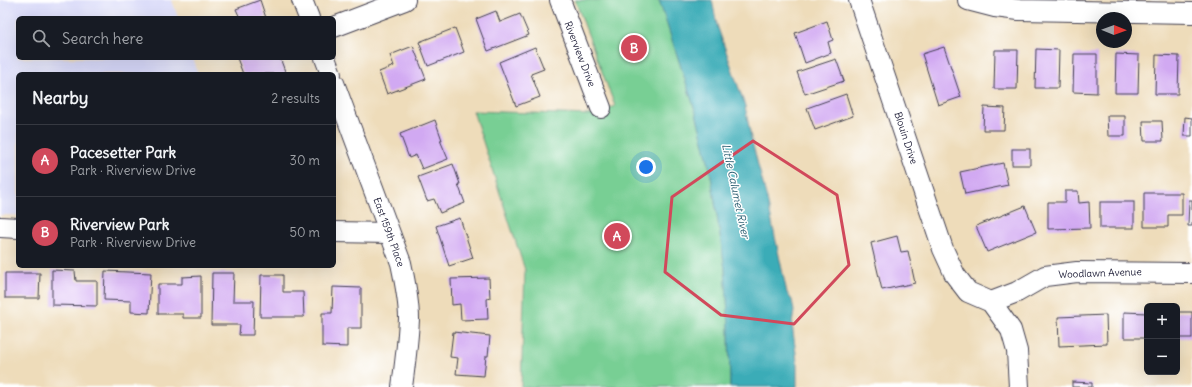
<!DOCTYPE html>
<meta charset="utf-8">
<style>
body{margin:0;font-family:Delius,sans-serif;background:#242831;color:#f1f3f6}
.controls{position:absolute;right:12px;bottom:12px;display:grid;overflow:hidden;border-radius:6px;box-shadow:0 4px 16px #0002}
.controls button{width:36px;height:36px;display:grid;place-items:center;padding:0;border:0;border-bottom:1px solid #363941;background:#171b24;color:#f1f3f6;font:20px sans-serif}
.compass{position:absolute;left:1096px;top:12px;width:36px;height:36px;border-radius:50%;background:#171b24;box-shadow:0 4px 16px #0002;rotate:91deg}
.you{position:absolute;left:646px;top:167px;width:14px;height:14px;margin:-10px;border:3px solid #fff;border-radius:50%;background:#1a73e8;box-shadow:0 0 0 6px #1a73e833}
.badge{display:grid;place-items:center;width:26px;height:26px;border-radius:50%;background:#d1495b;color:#fff;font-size:13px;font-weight:700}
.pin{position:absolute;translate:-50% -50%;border:2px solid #fff;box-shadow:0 1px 4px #0006}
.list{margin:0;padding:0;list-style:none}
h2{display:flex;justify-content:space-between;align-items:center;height:52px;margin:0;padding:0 16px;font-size:17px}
h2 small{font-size:13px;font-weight:400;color:#9ea1a6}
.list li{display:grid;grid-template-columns:26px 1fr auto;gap:12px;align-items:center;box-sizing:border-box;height:72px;padding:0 16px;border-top:1px solid #363941}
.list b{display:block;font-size:15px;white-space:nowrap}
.list p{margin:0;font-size:13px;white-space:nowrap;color:#9ea1a6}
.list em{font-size:13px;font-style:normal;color:#9ea1a6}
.icon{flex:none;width:22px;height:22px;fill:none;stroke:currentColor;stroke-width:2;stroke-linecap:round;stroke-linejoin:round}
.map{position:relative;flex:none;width:1192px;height:387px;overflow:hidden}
.search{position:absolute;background:#171b24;box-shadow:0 4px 16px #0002;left:16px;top:16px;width:320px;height:44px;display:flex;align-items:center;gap:10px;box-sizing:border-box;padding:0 14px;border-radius:6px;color:#9ea1a6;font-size:15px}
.panel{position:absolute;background:#171b24;box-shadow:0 4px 16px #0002;left:16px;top:72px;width:320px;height:196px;border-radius:6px}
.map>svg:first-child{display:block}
.built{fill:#d6d7f8}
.green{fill:#78cf94;stroke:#4d7868}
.water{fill:#3bacb7;stroke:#2e6779}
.building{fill:#d1a9f2}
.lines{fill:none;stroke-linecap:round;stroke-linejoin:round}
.street-casing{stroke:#413e4e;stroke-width:22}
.street{stroke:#fff;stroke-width:20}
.marked{fill:none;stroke:#d1495b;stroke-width:3;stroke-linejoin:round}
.labels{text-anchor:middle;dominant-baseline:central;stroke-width:3;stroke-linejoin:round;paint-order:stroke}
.street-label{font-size:10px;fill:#22223b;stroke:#fff}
.water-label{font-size:11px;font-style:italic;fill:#2d6073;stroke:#fff}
</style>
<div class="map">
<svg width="1192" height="387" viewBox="0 0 1192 387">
<rect width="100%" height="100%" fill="#fff"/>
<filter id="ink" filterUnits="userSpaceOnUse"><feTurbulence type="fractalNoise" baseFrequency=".025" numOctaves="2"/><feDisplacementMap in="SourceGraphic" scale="8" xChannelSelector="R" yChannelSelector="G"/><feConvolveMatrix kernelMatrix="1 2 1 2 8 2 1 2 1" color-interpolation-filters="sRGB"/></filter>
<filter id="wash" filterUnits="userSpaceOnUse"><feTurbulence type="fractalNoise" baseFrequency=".012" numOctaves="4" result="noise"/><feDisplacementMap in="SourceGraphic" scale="16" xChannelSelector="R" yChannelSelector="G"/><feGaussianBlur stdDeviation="0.9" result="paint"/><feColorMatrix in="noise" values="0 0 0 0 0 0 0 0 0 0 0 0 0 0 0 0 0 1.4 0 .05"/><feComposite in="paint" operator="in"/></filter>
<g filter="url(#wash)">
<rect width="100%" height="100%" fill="#eedcba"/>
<!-- built -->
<polygon class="built" points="0,0 172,0 178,18 18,18 18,58 192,58 198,74 18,74 18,215 0,215"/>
<!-- green -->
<polygon class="green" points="575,0 659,0 696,113 710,169 725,269 729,328 730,387 521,387 525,270 473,111 590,115 615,106"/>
<!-- water -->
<polygon class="water" points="659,0 712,0 717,25 745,106 751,138 767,199 787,293 792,300 794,311 792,324 797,361 797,387 730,387 729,328 725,269 710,169 696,113"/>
<g id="blocks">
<!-- building -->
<g class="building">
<polygon points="260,0 266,18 240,18 236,9"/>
<polygon points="496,11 500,22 520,14 529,35 488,51 476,19"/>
<polygon points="827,21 833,40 828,42 831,53 805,63 795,33"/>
<polygon points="455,28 464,52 428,66 419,42"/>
<polygon points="413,46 426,79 387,94 379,72 394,66 390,55"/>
<polygon points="535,47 544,69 531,74 540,97 516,106 499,62"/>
<polygon points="944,47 961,97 938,105 922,54"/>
<polygon points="1036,49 1059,50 1058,88 1035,88"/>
<polygon points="995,50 1018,50 1017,89 994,89"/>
<polygon points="1074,54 1097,54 1097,93 1073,92"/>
<polygon points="1116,54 1139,55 1138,93 1115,93"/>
<polygon points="1156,55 1179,56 1178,94 1155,94"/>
<polygon points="237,58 280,58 286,74 243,74"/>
<polygon points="836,59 844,81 805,94 797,72"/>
<polygon points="846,94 853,116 815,130 807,108"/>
<polygon points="984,107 1005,108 1004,130 983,130"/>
<polygon points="1107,116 1125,116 1125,136 1108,136"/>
<polygon points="1185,117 1192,118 1192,136 1184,136"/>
<polygon points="435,120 442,140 440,140 448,159 422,169 416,155 409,158 400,134"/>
<polygon points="1143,121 1162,121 1163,141 1144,141"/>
<rect x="1012" y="149" width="18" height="16"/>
<polygon points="1003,163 1008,185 965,194 960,172"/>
<polygon points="453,164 460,184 458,184 465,203 440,213 434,199 427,201 418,177"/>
<polygon points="1065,191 1078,191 1079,203 1089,202 1090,228 1048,229 1048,202 1065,202"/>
<polygon points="1144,193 1182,193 1182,215 1168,215 1168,227 1144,227"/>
<polygon points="1189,200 1192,200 1192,226 1188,226"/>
<rect x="1100" y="202" width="34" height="26"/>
<polygon points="1025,206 1036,232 987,252 976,226"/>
<polygon points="460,218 473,258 449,266 436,226"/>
<polygon points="897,236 901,252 908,251 915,283 882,290 871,243"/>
<polygon points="52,270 75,271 76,281 97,281 97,306 52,305"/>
<polygon points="105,271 151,273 149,313 131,312 131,301 104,300"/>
<polygon points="5,273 40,273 39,298 5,298"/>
<polygon points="212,273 234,273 233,301 254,301 253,335 239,335 240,325 211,325"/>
<polygon points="261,275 283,275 283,292 303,292 304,317 260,317"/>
<polygon points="201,276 201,318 183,318 183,314 158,314 158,284 182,284 182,277"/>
<polygon points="489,278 490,298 487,299 488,319 461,320 460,304 452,305 451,279"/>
<polygon points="333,287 361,288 361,328 347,328 347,347 322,346 322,313 332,313"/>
<polygon points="1124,312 1147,313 1147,338 1124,338"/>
<rect x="1177" y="312" width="15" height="26"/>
<polygon points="1106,315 1107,344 1059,346 1058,317"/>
<polygon points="453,332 490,336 488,356 486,356 484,376 456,374 458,358 450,357"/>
<polygon points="1072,382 1092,383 1092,387 1072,387"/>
</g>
</g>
</g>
<g filter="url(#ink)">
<use href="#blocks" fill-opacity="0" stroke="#413e4e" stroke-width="1"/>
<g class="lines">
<defs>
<g id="street">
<polyline points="302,0 309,18"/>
<polyline points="560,0 601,108"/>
<polyline points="859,0 943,249 955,275 968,292 991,302 1011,330 1017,351 1019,387"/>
<polyline points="968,0 995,7 1019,10 1192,13"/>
<polyline points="334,27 405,0"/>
<polyline points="325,58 331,74"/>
<path d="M334 83 401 263C405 282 409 300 409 319 408 342 405 364 402 387"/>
<polyline points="0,227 18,228"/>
<polyline points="334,232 389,233"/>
<polyline points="991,302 1017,292 1045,276 1077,272 1192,273"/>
</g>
</defs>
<!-- street casing -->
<use href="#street" class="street-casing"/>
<!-- street -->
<use href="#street" class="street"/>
</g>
</g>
<!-- marked area -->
<path class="marked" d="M753 141 837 195 849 265 794 324 721 315 665 272 672 197Z"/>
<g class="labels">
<!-- street labels -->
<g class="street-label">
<text transform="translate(580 54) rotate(69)">Riverview Drive</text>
<text transform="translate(906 138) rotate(72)">Blouin Drive</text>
<text transform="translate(389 232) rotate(70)">East 159th Place</text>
<text transform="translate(1100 273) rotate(-2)">Woodlawn Avenue</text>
</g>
<!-- water labels -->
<g class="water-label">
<text transform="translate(736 191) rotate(78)">Little Calumet River</text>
</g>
</g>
</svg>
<div class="controls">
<button>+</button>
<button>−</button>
</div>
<svg class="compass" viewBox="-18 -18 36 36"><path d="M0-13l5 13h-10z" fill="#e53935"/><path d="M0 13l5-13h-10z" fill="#9ea1a6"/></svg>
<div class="you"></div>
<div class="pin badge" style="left:617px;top:236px">A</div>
<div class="pin badge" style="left:634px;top:48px">B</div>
<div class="search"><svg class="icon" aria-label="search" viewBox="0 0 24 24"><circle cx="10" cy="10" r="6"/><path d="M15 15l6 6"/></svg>Search here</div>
<section class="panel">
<h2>Nearby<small>2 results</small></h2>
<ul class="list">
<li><span class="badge">A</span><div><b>Pacesetter Park</b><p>Park · Riverview Drive</p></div><em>30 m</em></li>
<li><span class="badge">B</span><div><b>Riverview Park</b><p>Park · Riverview Drive</p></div><em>50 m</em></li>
</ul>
</section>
</div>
